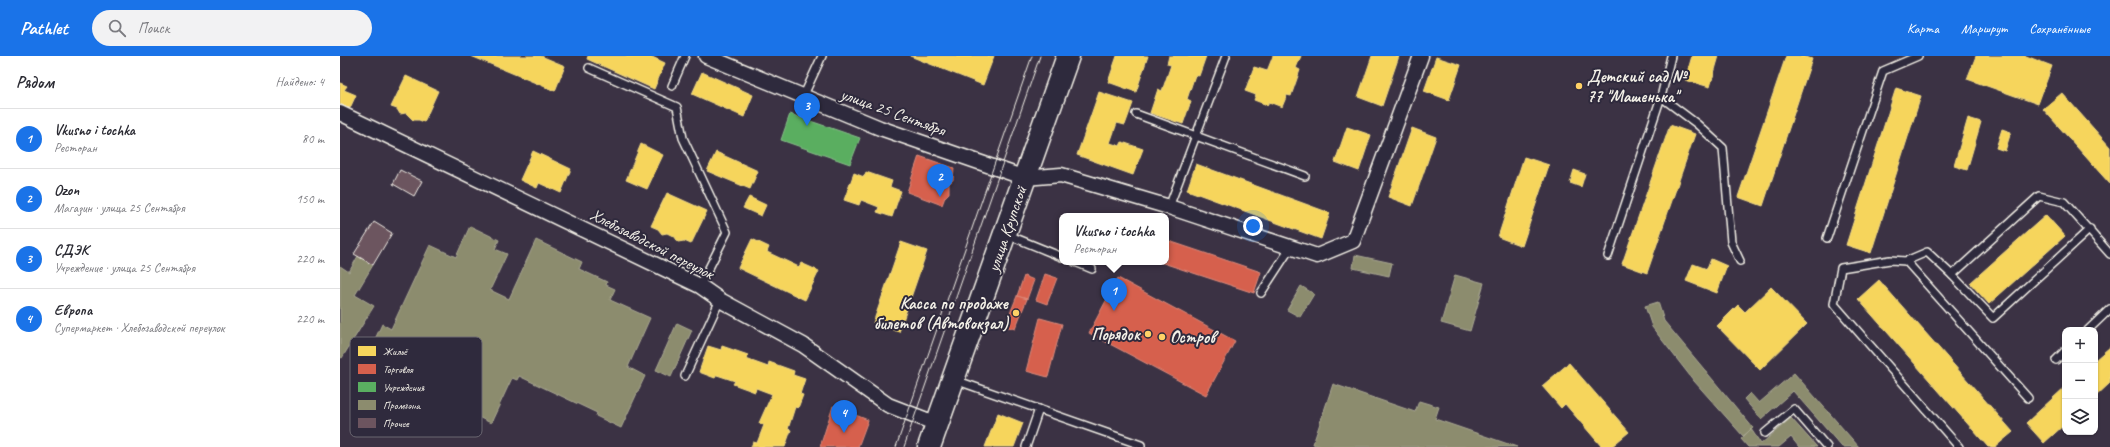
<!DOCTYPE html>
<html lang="ru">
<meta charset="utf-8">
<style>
body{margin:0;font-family:Caveat,sans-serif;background:#f2f2f3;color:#2b2b33}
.controls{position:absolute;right:12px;bottom:12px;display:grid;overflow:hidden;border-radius:8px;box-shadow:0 1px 3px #0004}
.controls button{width:36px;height:36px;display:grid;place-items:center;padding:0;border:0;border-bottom:1px solid #e1e1e2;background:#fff;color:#2b2b33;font:20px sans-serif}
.you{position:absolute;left:913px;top:170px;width:14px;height:14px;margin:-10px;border:3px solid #fff;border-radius:50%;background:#1a73e8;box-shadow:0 0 0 6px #1a73e833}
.badge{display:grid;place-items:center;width:26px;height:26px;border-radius:50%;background:#1a73e8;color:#fff;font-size:13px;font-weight:700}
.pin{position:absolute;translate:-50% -33px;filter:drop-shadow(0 1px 2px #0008)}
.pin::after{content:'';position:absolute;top:21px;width:14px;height:12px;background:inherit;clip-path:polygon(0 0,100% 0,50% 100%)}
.popup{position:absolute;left:719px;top:157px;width:110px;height:52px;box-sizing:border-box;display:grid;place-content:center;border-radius:8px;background:#fff;filter:drop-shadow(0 1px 3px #0005);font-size:13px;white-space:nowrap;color:#7c7c81}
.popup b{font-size:15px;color:#2b2b33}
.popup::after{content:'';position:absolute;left:50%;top:100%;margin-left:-8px;border:8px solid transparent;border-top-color:#fff}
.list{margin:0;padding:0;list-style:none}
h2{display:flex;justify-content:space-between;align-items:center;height:52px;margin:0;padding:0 16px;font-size:17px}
h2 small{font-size:13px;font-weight:400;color:#7c7c81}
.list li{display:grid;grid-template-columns:26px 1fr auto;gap:12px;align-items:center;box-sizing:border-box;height:60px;padding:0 16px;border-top:1px solid #e1e1e2}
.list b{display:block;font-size:15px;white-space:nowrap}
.list p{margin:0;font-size:13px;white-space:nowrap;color:#7c7c81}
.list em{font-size:13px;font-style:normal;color:#7c7c81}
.icon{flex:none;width:22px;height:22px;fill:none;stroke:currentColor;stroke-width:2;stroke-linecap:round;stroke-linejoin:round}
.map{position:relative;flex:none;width:1770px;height:391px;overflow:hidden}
header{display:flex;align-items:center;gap:24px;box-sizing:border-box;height:56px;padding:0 20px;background:#1a73e8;color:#fff}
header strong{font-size:19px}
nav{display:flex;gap:22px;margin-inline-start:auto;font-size:14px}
.search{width:280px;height:36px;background:#f2f2f3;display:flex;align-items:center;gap:10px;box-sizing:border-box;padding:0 14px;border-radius:22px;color:#7c7c81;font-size:15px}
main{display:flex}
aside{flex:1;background:#fff}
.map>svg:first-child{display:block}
.homes{fill:#f6d55c;stroke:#f5dd86}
.shops{fill:#d6604d;stroke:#df8c7c}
.public{fill:#5aae61;stroke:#88c28a}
.industry{fill:#8c8c6e;stroke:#abaa93}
.building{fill:#6c545f;stroke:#f4f1e8}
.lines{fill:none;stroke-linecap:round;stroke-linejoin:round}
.service-casing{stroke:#f4f1e8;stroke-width:10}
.minor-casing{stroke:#f4f1e8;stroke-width:17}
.primary-casing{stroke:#f4f1e8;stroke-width:25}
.service{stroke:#2f2a3d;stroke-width:7}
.minor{stroke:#2f2a3d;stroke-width:14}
.primary{stroke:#2f2a3d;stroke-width:22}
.tram{stroke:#f4f1e8;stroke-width:1}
.poi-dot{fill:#ffd166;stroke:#2f2a3d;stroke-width:1.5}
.labels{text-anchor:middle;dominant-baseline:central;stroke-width:4;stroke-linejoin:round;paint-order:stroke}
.poi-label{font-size:17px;font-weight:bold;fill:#f4f1e8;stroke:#2f2a3d;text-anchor:start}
.street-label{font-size:17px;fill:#f4f1e8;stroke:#2f2a3d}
.key{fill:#2f2a3d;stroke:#6a6670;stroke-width:1}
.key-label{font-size:11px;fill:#f4f1e8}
</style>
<header>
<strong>Pathlet</strong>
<div class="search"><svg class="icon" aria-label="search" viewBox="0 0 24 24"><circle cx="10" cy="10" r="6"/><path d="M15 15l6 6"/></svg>Поиск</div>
<nav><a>Карта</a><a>Маршрут</a><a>Сохранённые</a></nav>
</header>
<main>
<aside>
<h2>Рядом<small>Найдено: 4</small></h2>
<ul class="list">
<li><span class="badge">1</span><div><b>Vkusno i tochka</b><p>Ресторан</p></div><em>80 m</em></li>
<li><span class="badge">2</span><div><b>Ozon</b><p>Магазин · улица 25 Сентября</p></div><em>150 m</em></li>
<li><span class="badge">3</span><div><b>СДЭК</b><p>Учреждение · улица 25 Сентября</p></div><em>220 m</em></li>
<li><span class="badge">4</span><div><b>Европа</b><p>Супермаркет · Хлебозаводской переулок</p></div><em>220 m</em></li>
</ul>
</aside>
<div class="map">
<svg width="1770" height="391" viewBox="0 0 1770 391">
<rect width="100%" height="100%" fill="#3b3244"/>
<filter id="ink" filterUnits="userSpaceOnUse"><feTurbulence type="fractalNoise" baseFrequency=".025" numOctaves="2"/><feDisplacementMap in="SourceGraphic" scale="8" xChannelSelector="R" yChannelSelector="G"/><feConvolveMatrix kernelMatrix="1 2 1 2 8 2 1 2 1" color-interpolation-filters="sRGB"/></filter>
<g filter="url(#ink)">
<!-- homes -->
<g class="homes">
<polygon points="131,0 201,0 225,10 215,35"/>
<polygon points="248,0 310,0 325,7 314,33 247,3"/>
<polygon points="570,0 654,0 643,29"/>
<polygon points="777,0 808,0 796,36 768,26"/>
<polygon points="829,0 866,0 859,20 855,19 847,43 851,45 843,68 810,57 818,33 822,35 831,9 827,8"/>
<polygon points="933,0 961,0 956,12 960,14 951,40 947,39 942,51 929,46 927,49 914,44 916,39 905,35 914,11 927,15"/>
<polygon points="1032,0 1059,0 1042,50 1018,41"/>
<polygon points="1352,0 1379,0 1370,31 1345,24"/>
<polygon points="1446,0 1463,0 1472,3 1423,150 1398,141"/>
<polygon points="1636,0 1686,0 1712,10 1698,48 1627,23"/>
<polygon points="1096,1 1121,9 1109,44 1084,35"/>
<polygon points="362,16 413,39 404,61 352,38"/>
<polygon points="66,20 98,35 84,66 79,64 73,64 66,57 60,58 57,53 51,51"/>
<polygon points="0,27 7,30 4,34 16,39 10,52 0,48"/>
<polygon points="1556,32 1581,40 1531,197 1506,189"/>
<polygon points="759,36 793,47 785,69 777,67 770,87 780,90 782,86 803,93 793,119 737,99"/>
<polygon points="1722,37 1770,91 1770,128 1703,53"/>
<polygon points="1628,62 1641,66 1627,114 1614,110"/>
<polygon points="1330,69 1355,78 1307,217 1282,208"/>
<polygon points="1007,71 1031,79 1019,115 995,106"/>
<polygon points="1072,72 1096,81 1072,150 1048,141"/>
<polygon points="1662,73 1671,76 1665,95 1656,92"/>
<polygon points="301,88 323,99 307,133 286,124"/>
<polygon points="193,95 231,113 221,137 199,127 197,132 180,124"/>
<polygon points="376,96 418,115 410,133 367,115"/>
<polygon points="1184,101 1209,109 1182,190 1158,181"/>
<polygon points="856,108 990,157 981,183 847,134"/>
<polygon points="1234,114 1245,118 1241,131 1230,127"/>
<polygon points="526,116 552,125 550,131 561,135 552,161 537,156 539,151 521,144 519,149 504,144 514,117 524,121"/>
<polygon points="327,137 367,155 351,188 344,185 338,186 335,181 327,177 322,178 318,173 311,170"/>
<polygon points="409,141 426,149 421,160 403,152"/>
<polygon points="1706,159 1725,180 1649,248 1630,227"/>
<polygon points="412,183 429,191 427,196 459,211 461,207 479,215 465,244 398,212"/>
<polygon points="561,186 587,195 559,276 533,267"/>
<polygon points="1371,203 1387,210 1377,237 1346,225 1353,208 1367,213"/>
<polygon points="1539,224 1673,376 1655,391 1648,391 1518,243"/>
<polygon points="1431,231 1467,268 1420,314 1377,270 1398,249 1405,256"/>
<polygon points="368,290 381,294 382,290 408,299 406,303 428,311 429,306 454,315 453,319 465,323 460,338 463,339 458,352 455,351 448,373 451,374 445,391 411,391 413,386 417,387 424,369 419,367 432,338 416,332 415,336 393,328 395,325 377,319 375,322 359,316"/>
<polygon points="1770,291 1770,327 1755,341 1755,304"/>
<polygon points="1229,307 1289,376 1271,391 1262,391 1225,348 1221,352 1202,330"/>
<polygon points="1725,331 1725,368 1704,387 1686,367"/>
<polygon points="658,357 683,367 674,391 645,391"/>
</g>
<!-- shops -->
<g class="shops">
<polygon points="579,100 614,112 613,124 609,128 609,137 605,141 602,149 567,136"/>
<polygon points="826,184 921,216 914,237 820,206 826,206"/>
<polygon points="705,218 717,222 707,248 696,244"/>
<polygon points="684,220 694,224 687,243 677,240"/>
<polygon points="778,222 895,285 866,339 749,277"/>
<polygon points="677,240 687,243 675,273 665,270"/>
<polygon points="700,262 722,268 708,321 686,315"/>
<polygon points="493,350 528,364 518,391 480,391"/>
</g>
<!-- public -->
<polygon class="public" points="450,58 520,82 510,108 441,84"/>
<!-- industry -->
<g class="industry">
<polygon points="130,170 159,184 155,193 167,198 150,234 169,243 196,184 242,206 239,213 267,226 266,229 275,233 270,244 310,262 288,311 305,320 281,372 256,360 257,357 179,320 177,324 172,322 151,367 123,354 137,323 127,319 131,308 123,304 120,311 113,308 109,317 98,312 89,332 35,307 39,299 30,294 42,268 51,273 90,189 116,201"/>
<polygon points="1015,199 1052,207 1049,220 1013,212"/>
<polygon points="18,200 33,209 15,239 34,250 2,302 0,301 0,210 9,216"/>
<polygon points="1115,219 1144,227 1130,275 1101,267"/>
<polygon points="961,230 974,238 960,261 947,254"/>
<polygon points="1318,246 1324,265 1413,372 1403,380 1354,325 1312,271 1305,250"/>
<polygon points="337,267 352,274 331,321 316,314"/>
<polygon points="1454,317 1519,391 1502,391 1453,335 1421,363 1404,343 1410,337 1419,347"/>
<polygon points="993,328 1075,356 1079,345 1099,351 1095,363 1177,391 982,391 973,388"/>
<polygon points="1451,362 1477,391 1459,391 1451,381 1439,391 1408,391 1401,383 1411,373 1421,388"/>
</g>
<!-- building -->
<g class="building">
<polygon points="60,114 82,125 74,140 53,128"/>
<polygon points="34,166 52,177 33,209 14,198"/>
</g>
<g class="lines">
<defs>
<g id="service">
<polyline points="1331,0 1321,41 1357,68 1383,92 1391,186 1400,205"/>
<polyline points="249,12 337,51 343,82 387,176 360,230"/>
<polyline points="332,30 345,0"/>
<polyline points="463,41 482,0"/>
<polyline points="796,58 965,120"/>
<polyline points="829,151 886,0"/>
<polyline points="668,179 722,201"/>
<polyline points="1487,182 1543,15 1578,0"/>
<polyline points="1268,200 1321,41"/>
<polyline points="1566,205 1587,196 1612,219 1699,140 1724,146 1770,198"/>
<polyline points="735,206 752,213"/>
<polyline points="1612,219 1653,262 1750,173"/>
<polyline points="921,237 951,191"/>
<polyline points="1748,274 1770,253"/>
<polyline points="1716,304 1725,295"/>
<polyline points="345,320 380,244"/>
<polyline points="615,324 801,389 801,391"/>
<polyline points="1425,377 1454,353 1487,391"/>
<polyline points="686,391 699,353"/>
<polyline points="1619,391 1494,248 1501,212 1550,204 1566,205 1688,342"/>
</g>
<g id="minor">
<polyline points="366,0 540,72 685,122 721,119 829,151 977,200 1013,185 1081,0"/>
<polyline points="0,57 360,230 380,244 463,289 548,349 597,368"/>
</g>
<polyline id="primary" points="589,391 728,0"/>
</defs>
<!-- service casing -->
<use href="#service" class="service-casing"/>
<!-- minor casing -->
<use href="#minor" class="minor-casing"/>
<!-- primary casing -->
<use href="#primary" class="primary-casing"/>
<!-- service -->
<use href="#service" class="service"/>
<!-- minor -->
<use href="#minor" class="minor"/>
<!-- primary -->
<use href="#primary" class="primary"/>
<!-- tram -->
<g class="tram">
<polyline points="556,391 692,0"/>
<polyline points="564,391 700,0"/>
</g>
</g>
</g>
<!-- markers -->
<g class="poi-dot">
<circle cx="1239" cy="30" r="4"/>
<circle cx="676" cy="257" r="4"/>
<circle cx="808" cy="278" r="4"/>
<circle cx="822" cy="281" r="4"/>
</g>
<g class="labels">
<!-- poi labels -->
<g class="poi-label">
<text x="1247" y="20">Детский сад №<tspan x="1247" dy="20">77 "Машенька"</tspan></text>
<text x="668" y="247" text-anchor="end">Касса по продаже<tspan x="668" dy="20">билетов (Автовокзал)</tspan></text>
<text x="800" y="278" text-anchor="end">Порядок</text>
<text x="830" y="281">Остров</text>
</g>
<!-- street labels -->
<g class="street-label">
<text transform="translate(553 56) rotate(20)">улица 25 Сентября</text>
<text transform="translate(667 173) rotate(-71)">улица Крупской</text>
<text transform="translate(312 188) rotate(27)">Хлебозаводской переулок</text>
</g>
</g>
<!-- legend -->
<rect x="10" y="281" width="132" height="100" rx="6" class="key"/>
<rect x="18" y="290" width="18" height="10" fill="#f6d55c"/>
<rect x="18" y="308" width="18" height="10" fill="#d6604d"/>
<rect x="18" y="326" width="18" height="10" fill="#5aae61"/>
<rect x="18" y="344" width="18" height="10" fill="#8c8c6e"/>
<rect x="18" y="362" width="18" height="10" fill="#6c545f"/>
<g class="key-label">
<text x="43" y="299">Жильё</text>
<text x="43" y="317">Торговля</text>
<text x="43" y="335">Учреждения</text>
<text x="43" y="353">Промзона</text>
<text x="43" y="371">Прочее</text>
</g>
</svg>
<div class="controls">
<button>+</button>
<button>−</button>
<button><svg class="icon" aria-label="layers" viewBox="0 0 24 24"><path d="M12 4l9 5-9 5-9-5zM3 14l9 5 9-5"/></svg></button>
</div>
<div class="you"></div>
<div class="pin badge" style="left:774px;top:255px">1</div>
<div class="popup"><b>Vkusno i tochka</b>Ресторан</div>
<div class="pin badge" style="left:600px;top:141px">2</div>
<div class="pin badge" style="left:467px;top:70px">3</div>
<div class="pin badge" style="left:504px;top:377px">4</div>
</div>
</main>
